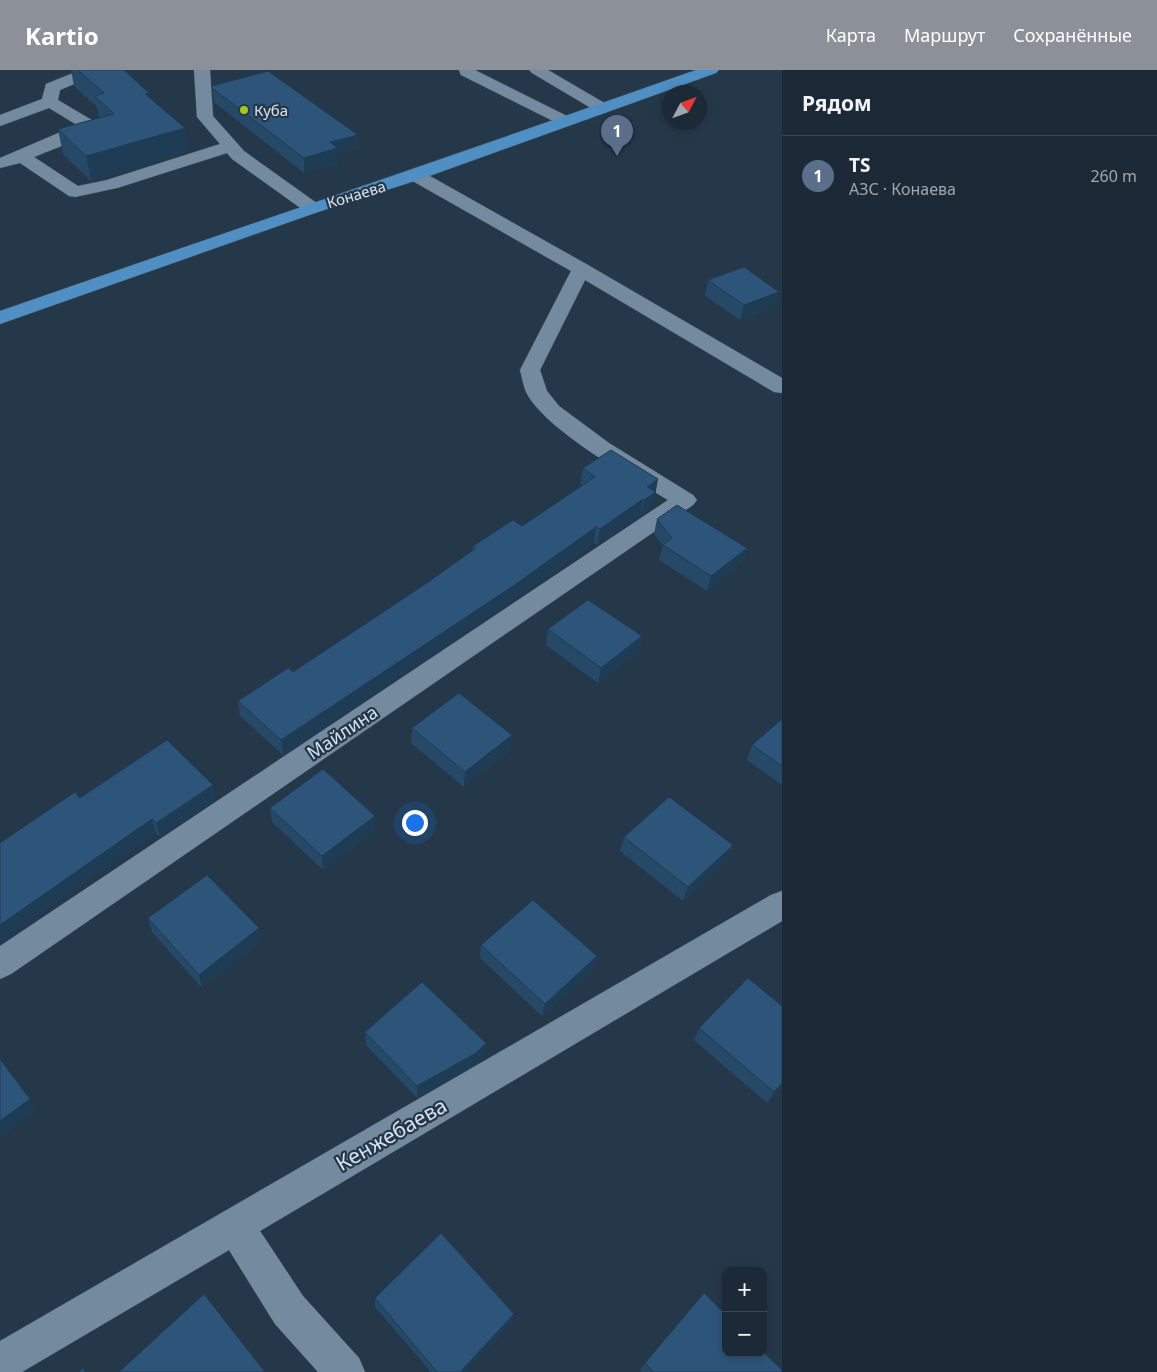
<!DOCTYPE html>
<html lang="ru">
<meta charset="utf-8">
<style>
body{margin:0;font-family:"Noto Sans",sans-serif;background:#25323f;color:#f1f3f6}
.controls{position:absolute;right:15px;bottom:15px;display:grid;overflow:hidden;border-radius:10px;box-shadow:0 2px 8px #0003}
.controls button{width:45px;height:45px;display:grid;place-items:center;padding:0;border:0;border-bottom:1px solid #3a4652;background:#1c2a37;color:#f1f3f6;font:25px sans-serif}
.compass{position:absolute;left:662px;top:15px;width:45px;height:45px;border-radius:50%;background:#1c2a37;box-shadow:0 2px 8px #0003;rotate:49deg}
.you{position:absolute;left:414px;top:752px;width:18px;height:18px;margin:-12px;border:4px solid #fff;border-radius:50%;background:#1a73e8;box-shadow:0 0 0 8px #1a73e833}
.badge{display:grid;place-items:center;width:32px;height:32px;border-radius:50%;background:#8c9099;color:#fff;font-size:16px;font-weight:700}
.pin{position:absolute;translate:-50% -41px;filter:drop-shadow(0 1px 2px #0008)}
.pin::after{content:'';position:absolute;top:26px;width:18px;height:15px;background:inherit;clip-path:polygon(0 0,100% 0,50% 100%)}
.list{margin:0;padding:0;list-style:none}
h2{display:flex;justify-content:space-between;align-items:center;height:65px;margin:0;padding:0 20px;font-size:21px}
h2 small{font-size:16px;font-weight:400;color:#a0a7ad}
.list li{display:grid;grid-template-columns:32px 1fr auto;gap:15px;align-items:center;box-sizing:border-box;height:80px;padding:0 20px;border-top:1px solid #3a4652}
.list b{display:block;font-size:19px;white-space:nowrap}
.list p{margin:0;font-size:16px;white-space:nowrap;color:#a0a7ad}
.list em{font-size:16px;font-style:normal;color:#a0a7ad}
.map{position:relative;flex:none;width:782px;height:1302px;overflow:hidden}
header{display:flex;align-items:center;gap:30px;box-sizing:border-box;height:70px;padding:0 25px;background:#8c9099;color:#fff}
header strong{font-size:24px}
nav{display:flex;gap:28px;margin-inline-start:auto;font-size:18px}
main{display:flex}
aside{flex:1;background:#1c2a37}
.map>svg:first-child{display:block}
.lines{fill:none;stroke-linecap:round;stroke-linejoin:round}
.minor-casing{stroke:#455664;stroke-width:1}
.major-casing{stroke:#455664;stroke-width:1}
.minor{fill:#748a9f;fill-rule:evenodd}
.major{fill:#4f8fc4;fill-rule:evenodd}
.wall{fill:#264968}
.shaded-wall{fill:#1f3c55}
.building{fill:#2c5579;stroke:#1f3c55}
.poi-dot{fill:#a7c820;stroke:#253849;stroke-width:2}
.labels{text-anchor:middle;dominant-baseline:central;stroke-width:4.5;stroke-linejoin:round;paint-order:stroke}
.far-poi-label{font-size:15px;fill:#d7e2ee;stroke:#253849;text-anchor:start}
.far-street-label{font-size:15px;fill:#d7e2ee;stroke:#253849}
.street-label{font-size:18px;fill:#d7e2ee;stroke:#253849}
.near-street-label{font-size:21px;fill:#d7e2ee;stroke:#253849}
</style>
<header>
<strong>Kartio</strong>
<nav><a>Карта</a><a>Маршрут</a><a>Сохранённые</a></nav>
</header>
<main>
<div class="map">
<svg width="782" height="1302" viewBox="0 0 782 1302">
<rect width="100%" height="100%" fill="#253849"/>
<g class="lines">
<defs>
<g id="minor">
<path d="M81 0H103L100 3 60 20 58 30 95 52 97 55C88 68 50 80 34 87L78 116 107 110 220 74 197 47 194 0H210L213 46 244 81 318 134 321 138 318 142 312 143 306 142 232 89 227 83 117 118 75 127 69 126 20 93 0 98V88L77 55 49 38 0 56V45L42 29 46 14Z"/>
<polygon points="459,0 475,0 571,48 573,51 571,54 559,54 461,5"/>
<polygon points="529,0 548,0 608,35 610,38 608,41 596,41 532,3"/>
<path d="M415 100 421 101 588 195 782 308V323L774 322 585 210 540 300 547 321 559 336 609 373 693 425 697 430 693 435 11 904 0 909V876L668 430C631 407 545 360 526 322 523 315 522 307 520 300L571 201 409 109 406 105 409 101Z"/>
<polygon points="782,821 782,851 260,1161 303,1226 359,1288 365,1302 318,1302 275,1254 229,1180 22,1302 0,1302 0,1271 771,825"/>
</g>
<path id="major" d="M696 0H719L716 3 421 109 318 142 0 254V241C232 160 465 82 696 0Z"/>
</defs>
<!-- minor casing -->
<use href="#minor" class="minor-casing"/>
<!-- major casing -->
<use href="#major" class="major-casing"/>
<!-- minor -->
<use href="#minor" class="minor"/>
<!-- major -->
<use href="#major" class="major"/>
</g>
<!-- wall -->
<g class="wall">
<polygon points="71,0 124,0 149,23 150,28 185,58 188,82 91,111 63,84 58,59 99,48 97,37 74,16"/>
<polygon points="212,16 358,65 358,79 338,85 338,93 304,103 214,32"/>
<polygon points="708,210 775,237 740,250 705,226"/>
<polygon points="583,398 656,422 653,438 641,446 640,445 597,475 594,473 511,531 283,685 240,646 238,631 293,602 427,513 472,481 473,476 522,456 582,415 580,414"/>
<polygon points="657,449 747,478 742,493 707,521 659,490 663,476 654,464"/>
<polygon points="548,559 642,566 639,581 598,613 546,575"/>
<polygon points="782,649 782,715 747,690 752,675"/>
<polygon points="412,658 512,665 510,680 464,717 411,673"/>
<polygon points="80,728 216,730 160,767 156,763"/>
<polygon points="270,738 375,746 375,760 323,800 272,752"/>
<polygon points="624,767 733,775 727,789 683,831 620,781"/>
<polygon points="148,848 259,858 261,872 202,918 152,862"/>
<polygon points="481,875 597,886 593,899 542,946 480,888"/>
<polygon points="699,958 782,1016 767,1033 694,970"/>
<polygon points="365,962 486,973 484,985 474,995 417,1028 366,975"/>
<polygon points="375,1228 514,1244 512,1252 465,1302 431,1302 375,1237"/>
<polygon points="645,1293 782,1302 641,1302 640,1300"/>
</g>
<!-- shaded-wall -->
<g class="shaded-wall">
<polygon points="149,23 153,47 145,24"/>
<polygon points="185,58 188,82 91,111 86,86"/>
<polygon points="358,65 358,79 338,85 338,93 304,103 304,88 330,72"/>
<polygon points="779,222 775,237 740,250 744,235"/>
<polygon points="658,409 653,438 641,446 647,417"/>
<polygon points="643,429 640,445 597,475 600,459"/>
<polygon points="596,457 594,473 511,531 283,685 281,670"/>
<polygon points="747,478 742,493 707,521 711,506"/>
<polygon points="642,566 639,581 598,613 601,598"/>
<polygon points="512,665 510,680 464,717 465,702"/>
<polygon points="213,715 216,730 160,767 156,753"/>
<polygon points="375,746 375,760 323,800 322,786"/>
<polygon points="152,749 156,763 0,873 0,855"/>
<polygon points="733,775 727,789 683,831 688,817"/>
<polygon points="259,858 261,872 202,918 199,905"/>
<polygon points="597,886 593,899 542,946 545,934"/>
<polygon points="486,973 484,985 474,995 417,1028 417,1016"/>
<polygon points="782,1013 782,1016 767,1033 774,1022"/>
<polygon points="30,1029 37,1040 0,1068 0,1051"/>
<polygon points="514,1244 512,1252 465,1302 460,1302"/>
</g>
<!-- building -->
<g class="building">
<polygon points="78,0 124,0 149,23 145,24 185,58 86,86 58,59 114,44 95,26 104,23"/>
<polygon points="268,1 358,65 330,72 337,78 304,88 212,18 212,16"/>
<polygon points="744,197 779,222 744,235 708,210"/>
<polygon points="611,380 658,409 647,417 656,422 644,430 643,429 600,459 596,457 513,516 281,670 238,631 288,598 293,602 427,513 476,478 473,476 513,450 522,456 595,407 583,398"/>
<polygon points="677,435 747,478 711,506 663,475 672,468 657,449"/>
<polygon points="588,530 642,566 601,598 548,559"/>
<polygon points="459,623 512,665 465,702 412,658"/>
<polygon points="782,649 782,696 752,675"/>
<polygon points="167,670 213,715 156,753 152,749 0,855 0,773 75,722 80,728"/>
<polygon points="323,699 375,746 322,786 270,738"/>
<polygon points="669,727 733,775 688,817 624,767"/>
<polygon points="207,805 259,858 199,905 148,848"/>
<polygon points="533,830 597,886 545,934 481,875"/>
<polygon points="748,908 782,936 782,1013 774,1022 699,958"/>
<polygon points="422,912 486,973 476,983 417,1016 365,962"/>
<polygon points="0,989 30,1029 0,1051"/>
<polygon points="441,1163 514,1244 460,1302 437,1302 375,1228"/>
<polygon points="704,1223 726,1245 726,1283 763,1283 763,1282 782,1300 782,1302 654,1302 645,1293"/>
<polygon points="204,1224 265,1302 119,1302"/>
<polygon points="83,1298 85,1302 79,1302"/>
</g>
<!-- markers -->
<circle class="poi-dot" cx="244" cy="40" r="5"/>
<g class="labels">
<!-- far-poi labels -->
<g class="far-poi-label">
<text x="254" y="40">Куба</text>
</g>
<!-- far-street labels -->
<g class="far-street-label">
<text transform="translate(356 124) rotate(-17)">Конаева</text>
</g>
<!-- street labels -->
<g class="street-label">
<text transform="translate(342 662) rotate(-34)">Майлина</text>
</g>
<!-- near-street labels -->
<g class="near-street-label">
<text transform="translate(391 1064) rotate(-30)">Кенжебаева</text>
</g>
</g>
</svg>
<div class="controls">
<button>+</button>
<button>−</button>
</div>
<svg class="compass" viewBox="-18 -18 36 36"><path d="M0-13l5 13h-10z" fill="#e53935"/><path d="M0 13l5-13h-10z" fill="#a0a7ad"/></svg>
<div class="you"></div>
<div class="pin badge" style="left:617px;top:86px;background:#5c6f8a">1</div>
</div>
<aside>
<h2>Рядом<small></small></h2>
<ul class="list">
<li><span class="badge" style="background:#5c6f8a">1</span><div><b>TS</b><p>АЗС · Конаева</p></div><em>260 m</em></li>
</ul>
</aside>
</main>
